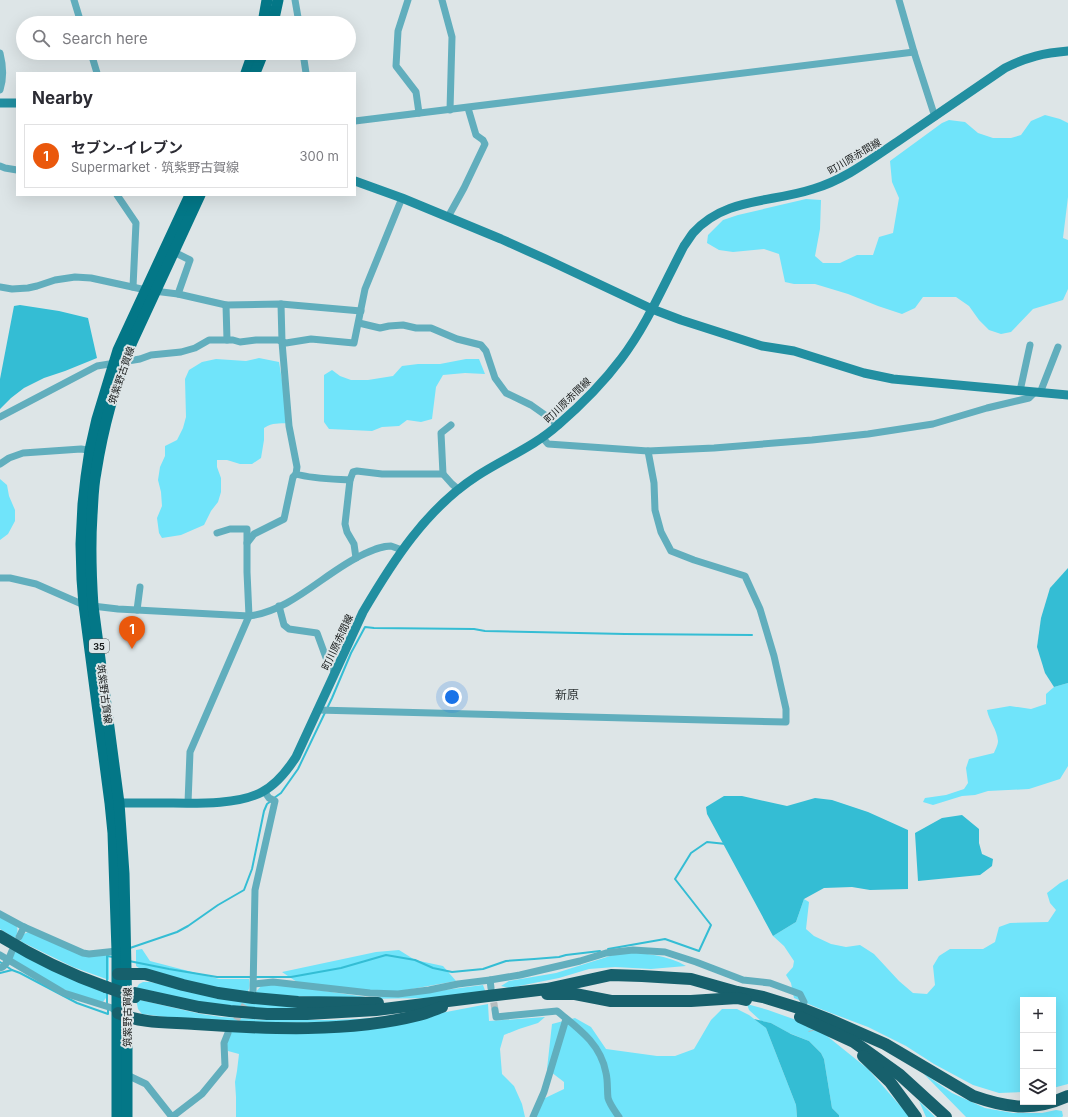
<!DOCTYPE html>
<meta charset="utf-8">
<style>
body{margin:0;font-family:Inter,"Noto Sans JP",sans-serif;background:#f2f2f3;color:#2b2b33}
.controls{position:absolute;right:12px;bottom:12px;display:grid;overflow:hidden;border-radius:0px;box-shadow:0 4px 16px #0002}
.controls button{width:36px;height:36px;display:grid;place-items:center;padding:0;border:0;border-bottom:1px solid #e1e1e2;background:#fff;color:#2b2b33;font:20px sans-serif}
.you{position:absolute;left:452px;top:697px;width:14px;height:14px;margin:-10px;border:3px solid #fff;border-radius:50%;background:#1a73e8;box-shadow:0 0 0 6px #1a73e833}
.badge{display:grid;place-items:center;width:26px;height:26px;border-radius:50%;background:#ea580c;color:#fff;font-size:13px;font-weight:700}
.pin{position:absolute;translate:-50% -33px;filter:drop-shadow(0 1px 2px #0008)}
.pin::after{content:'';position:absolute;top:21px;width:14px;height:12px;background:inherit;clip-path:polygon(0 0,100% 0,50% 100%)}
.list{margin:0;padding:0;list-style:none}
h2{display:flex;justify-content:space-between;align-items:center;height:52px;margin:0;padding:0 16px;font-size:17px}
h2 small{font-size:13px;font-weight:400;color:#7c7c81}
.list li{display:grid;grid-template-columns:26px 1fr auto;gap:12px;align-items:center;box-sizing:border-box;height:64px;margin:0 8px 8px;padding:0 8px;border:1px solid #e1e1e2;border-radius:0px}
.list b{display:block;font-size:15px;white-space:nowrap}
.list p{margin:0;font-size:13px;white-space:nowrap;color:#7c7c81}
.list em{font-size:13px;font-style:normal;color:#7c7c81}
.icon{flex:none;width:22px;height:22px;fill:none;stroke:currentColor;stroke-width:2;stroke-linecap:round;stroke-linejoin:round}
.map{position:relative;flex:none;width:1068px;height:1117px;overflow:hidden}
.search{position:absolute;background:#fff;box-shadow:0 4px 16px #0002;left:16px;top:16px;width:340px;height:44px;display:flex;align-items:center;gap:10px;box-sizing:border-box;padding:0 14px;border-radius:22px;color:#7c7c81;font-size:15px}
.panel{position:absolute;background:#fff;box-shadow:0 4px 16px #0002;left:16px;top:72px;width:340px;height:124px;border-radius:0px}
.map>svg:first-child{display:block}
.green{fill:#70e4fa}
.water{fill:#34bdd4}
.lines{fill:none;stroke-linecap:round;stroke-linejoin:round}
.stream{stroke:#34bdd4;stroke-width:2}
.street-tunnel{stroke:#b5bcbe;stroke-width:7;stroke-dasharray:7 3.5;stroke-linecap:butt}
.street{stroke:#61aebd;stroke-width:7}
.secondary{stroke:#228fa1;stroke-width:9}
.primary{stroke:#037787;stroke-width:11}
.highway{stroke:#17606c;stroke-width:12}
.highway-bridge{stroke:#17606c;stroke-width:12}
.labels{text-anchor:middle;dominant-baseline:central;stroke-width:4;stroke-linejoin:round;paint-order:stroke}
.shield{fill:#dde5e7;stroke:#525758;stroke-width:1}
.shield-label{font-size:9px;font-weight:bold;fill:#171a1a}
.street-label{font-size:10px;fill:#171a1a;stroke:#dde5e7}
.quarter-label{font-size:12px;fill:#313739;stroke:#dde5e7}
</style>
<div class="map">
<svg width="1068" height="1117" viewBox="0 0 1068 1117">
<rect width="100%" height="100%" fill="#dde5e7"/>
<!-- green -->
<g class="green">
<polygon points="1045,115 1060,119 1068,123 1068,197 1063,238 1068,240 1068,289 1063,300 1033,309 1011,332 1001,334 989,330 979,320 969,306 956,297 923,297 915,308 902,314 878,306 848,294 815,284 794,284 785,282 779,254 764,249 733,252 719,250 707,243 708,235 723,220 738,215 806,199 821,200 820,229 815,256 823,263 840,263 857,255 873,255 879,237 893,233 899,198 892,182 890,161 942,123 949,120 965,122 978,133 993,138 1011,138 1021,135 1031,121"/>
<path d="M259 358 279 362 289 423C277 424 274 422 264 428V440L261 458 252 464H240L227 460H217V467L221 478V492L218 502 211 511 204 525 181 535 162 538 159 533 157 518 162 506 161 492 158 480 160 467 165 456V446L177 440 183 428 186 417 185 379 189 370 202 362 216 359 246 361Z"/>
<polygon points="466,359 479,359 485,374 465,373 443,375 436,387 432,419 421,422 407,420 399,426 382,427 372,431 329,429 324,422 324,375 332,370 340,376 351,380 368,380 393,376 402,366 418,364 440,364"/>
<polygon points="0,479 7,485 9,496 15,510 15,521 8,534 0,540"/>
<path d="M1068 683V766L1060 779 1029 789 988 791 975 795 962 796 933 805 923 802 925 798 946 795 964 789 968 783 966 768 969 759 994 753C995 750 998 745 998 741 997 729 989 721 987 710L1010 706 1031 709 1046 704V694L1054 687Z"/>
<polygon points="1068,879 1068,1084 1053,1088 1053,1000 1023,1000 1023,1092 999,1093 973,1085 934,1064 906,1046 868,1027 823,1010 794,998 791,983 786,975 793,967 794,961 784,946 773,936 796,922 804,899 809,902 806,929 814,936 831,944 846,947 860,945 874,954 899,981 913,993 927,994 935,985 933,966 939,956 950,949 983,949 995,942 999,927 1010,923 1048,922 1056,910 1050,903 1047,893 1060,883"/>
<path d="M0 916C11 922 23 924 15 938L0 929Z"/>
<polygon points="28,932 85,956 109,954 109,980 73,967 22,942 20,940 24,934"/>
<path d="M16 948 108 991C108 996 106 998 103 1002L77 995 52 984 12 959Z"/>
<path d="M142 949 150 961 219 979H249C250 985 250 988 247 993L223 990 142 970 136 966V950Z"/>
<polygon points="399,950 415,960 443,966 456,981 395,992 362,991 297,982 282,972 376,952"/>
<path d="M626 951C646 954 668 955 686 966L651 969 615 967 589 969 559 978 509 988 501 986 509 981 556 973Z"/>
<polygon points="143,982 150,982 171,986 356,1009 230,1008 136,989 139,984"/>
<polygon points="265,984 297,987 366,997 391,997 483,985 486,993 430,998 358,999 254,994 261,986"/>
<polygon points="136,999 201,1014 222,1017 266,1020 333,1020 376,1018 354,1023 205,1022 142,1014 138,1009"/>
<polygon points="488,1004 489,1021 545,1017 538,1023 519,1029 504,1035 500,1049 502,1074 514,1086 522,1104 525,1117 236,1117 236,1097 235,1082 237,1071 239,1054 228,1051 226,1044 226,1030 441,1013"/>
<polygon points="747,1004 768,1010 799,1021 827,1036 868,1069 910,1117 839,1117 839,1115 832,1108 824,1059 821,1053 809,1041 789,1033 771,1023 761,1021 749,1010"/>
<polygon points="722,1009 737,1009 749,1015 766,1028 796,1105 797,1117 536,1117 541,1100 564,1089 564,1082 547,1069 552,1024 575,1018 591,1027 606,1049 657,1056 675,1056 694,1049 711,1020"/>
<polygon points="923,1073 952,1093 985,1108 1013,1113 1042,1113 1056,1110 1062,1111 1063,1116 1062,1117 966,1117"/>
<polygon points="919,1101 935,1117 926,1117"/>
</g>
<!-- water -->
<g class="water">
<polygon points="20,305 59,311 88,318 97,358 65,371 44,378 24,388 11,398 0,409 0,379 14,306"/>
<polygon points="1068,568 1068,683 1054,687 1045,673 1037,647 1041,618 1050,588"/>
<polygon points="724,796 742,796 787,806 815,798 832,800 868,812 908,830 908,889 870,890 852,887 824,888 804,899 796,922 773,936 707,814 706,807"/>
<polygon points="962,815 979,829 979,843 982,854 993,859 992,866 980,875 918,881 915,833 942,818"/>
<polygon points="754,1019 771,1023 791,1034 809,1041 821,1053 824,1059 832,1108 839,1115 839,1117 797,1117 796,1105 766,1028"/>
</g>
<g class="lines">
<!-- stream -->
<g class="stream">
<polyline points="274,798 281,793 298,769 332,698 351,653 365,627 374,628 474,629 485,631 625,634 752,635"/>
<polyline points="130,948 177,932 188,926 218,905 244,890 252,869 264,811 267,804 271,801"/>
<polyline points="608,949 665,939 699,951 711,925 675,879 691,853 707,842 726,844"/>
<polyline points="107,956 113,957"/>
<polyline points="107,956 107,983"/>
<polyline points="129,961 169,969 217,977 251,977"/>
<polyline points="0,962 12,970"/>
<polyline points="0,973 12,970 20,973 77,1003 108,1014 108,1009"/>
<polyline points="256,977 291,977 341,968 386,955 415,960 433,968 452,972 483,969 506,961 534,959 559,957 566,955 600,951"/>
<polyline points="107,993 107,1005"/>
</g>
<!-- street-tunnel -->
<g class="street-tunnel">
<polyline points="492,992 495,1010"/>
<polyline points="809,1020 812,1031"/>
<polyline points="231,1029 250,996"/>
</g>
<!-- street -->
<g class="street">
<polyline points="74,0 81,23"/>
<polyline points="295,0 299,23"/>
<polyline points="408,0 398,31 396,66 416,92 419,113"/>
<polyline points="442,0 452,37 450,110"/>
<polyline points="899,0 914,52 935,117"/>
<path d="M0 53C3 65 4 78 0 90"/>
<polyline points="91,53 97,73"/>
<polyline points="303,53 306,73"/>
<polyline points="355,121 914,52"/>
<polyline points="0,166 5,168 17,170"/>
<polyline points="117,195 136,223 133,287"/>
<polyline points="448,217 464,188 485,144 483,140 476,135 468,108"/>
<polyline points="174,252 190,260 178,294"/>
<polyline points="0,287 12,289 28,288 37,286 55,280 75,277 91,278 146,290 178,294 226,305 281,304 361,311"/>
<path d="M281 304 282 342 289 426 297 467 296 474C313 479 332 479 350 480L353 472 357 471 382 474H443L452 484 459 490"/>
<polyline points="226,305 227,340"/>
<polyline points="359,323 380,328 389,326 403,325 416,328 431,328 457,339 481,345 486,351 495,378 506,393 531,405 548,417 558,426"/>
<polyline points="1020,391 1030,345"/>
<polyline points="1040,393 1058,347"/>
<polyline points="0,417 97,366 140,359 151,355 181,352 195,348 209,340 233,340 240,342 256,340 278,340 286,343 311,339 354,343 365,289 402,198"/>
<polyline points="542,437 548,444 648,451 714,448 812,440 868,434 933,424 987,408 1029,398 1035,392"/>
<polyline points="0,464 9,458 23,453 81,449 94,451"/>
<polyline points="443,474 441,433 451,425"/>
<polyline points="350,480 345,524 347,532 354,544 356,558"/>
<polyline points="217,533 230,529 247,529 247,543"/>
<path d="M0 578H10L36 584 84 605 118 609 249 616C292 611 326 571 364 554 373 550 381 546 391 546 394 547 399 549 402 550"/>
<polyline points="279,606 284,625 289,629 317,633 328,663 335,672"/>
<polyline points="137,610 140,587"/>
<polyline points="317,710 786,722 786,709 774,656 760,609 745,576 694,560 671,551 661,532 655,510 654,483 648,451"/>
<polyline points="188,803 190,752 249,616 247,572 247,543 254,534 284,519 293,477 296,474"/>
<polyline points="0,914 24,927 83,953 89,954 117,951"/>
<polyline points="19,937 24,927"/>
<polyline points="0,955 64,993 112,1008 118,1013"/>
<path d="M0 968C7 966 9 958 12 951"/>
<polyline points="490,980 491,988"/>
<polyline points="254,984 273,982 370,993 398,994 429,990 458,984 490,980 520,975 580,961 606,953 633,950 665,952 696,962 743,980 770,983 800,994 804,1002"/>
<polyline points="253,991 255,890 275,801 269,798 264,791"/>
<path d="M495 1010 496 1017 557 1011C578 1028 601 1044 606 1073 608 1081 607 1090 608 1098 610 1105 615 1111 619 1117"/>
<polyline points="127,1075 146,1084 172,1117 202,1094 225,1066 224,1043 228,1033"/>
<polyline points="533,1117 544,1092 566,1019"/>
</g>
<!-- secondary -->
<g class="secondary">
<polyline points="0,103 17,103"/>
<polyline points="355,181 402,198 501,239 550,261 652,309 681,320 762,346 794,351 864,373 893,379 1068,395"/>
<path d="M114 803C129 803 144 803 160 803 189 803 236 806 262 792 277 784 287 771 296 757L363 612C393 561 426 509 477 476 503 459 535 446 558 425 581 405 603 383 621 359 647 325 664 284 684 246 687 242 690 237 693 233 725 197 771 203 813 189 844 180 870 160 897 142 933 117 969 93 1005 68 1027 57 1044 53 1068 51"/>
</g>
<!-- primary -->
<g class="primary">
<polyline points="263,23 267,0"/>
<polyline points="273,23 278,0"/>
<polyline points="246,73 253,53"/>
<polyline points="255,73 263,53"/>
<polyline points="117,1117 117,951 113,833 110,803 84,605 82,579 81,544 83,504 86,477 90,450 97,419 118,350 190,195"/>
<path d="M127 1117V1018L124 874 119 803 93 606C91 576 90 545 92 515 93 500 93 486 96 472 103 427 115 384 132 342L200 195"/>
</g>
<!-- highway -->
<g class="highway">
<path d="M0 936C34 957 69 974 106 987"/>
<polyline points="118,974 145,974 183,985 218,993 253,998 298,1002 378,1003"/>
<path d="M135 993 199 1007 230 1011 267 1014H307L376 1010 488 996 547 989 611 975 642 976 691 979 737 992 763 997 805 1010 828 1019 885 1044 973 1096C1007 1108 1033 1112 1068 1096"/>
<polyline points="547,994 575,994 611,1001 691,1001 737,998 746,1000"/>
<path d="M118 1013C142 1024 170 1022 195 1024 267 1029 349 1033 419 1015 427 1013 434 1010 442 1007"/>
<polyline points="800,1017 854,1042 900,1075 946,1117"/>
<polyline points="863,1056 890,1082 916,1117"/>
</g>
<!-- highway-bridge -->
<polyline class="highway-bridge" points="106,987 135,997"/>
</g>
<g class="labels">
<!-- shield labels -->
<rect class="shield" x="89" y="639" width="20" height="14" rx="3"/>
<g class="shield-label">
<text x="99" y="646">35</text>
</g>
<!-- street labels -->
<g class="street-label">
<text transform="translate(854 156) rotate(-31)">町川原赤間線</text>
<text transform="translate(121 375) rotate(-71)">筑紫野古賀線</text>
<text transform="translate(567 400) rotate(-44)">町川原赤間線</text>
<text transform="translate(337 642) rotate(-65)">町川原赤間線</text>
<text transform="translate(105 694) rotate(83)">筑紫野古賀線</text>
<text transform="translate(127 1017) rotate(-90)">筑紫野古賀線</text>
</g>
<!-- quarter labels -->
<g class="quarter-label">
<text x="567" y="694">新原</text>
</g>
</g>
</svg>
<div class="controls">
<button>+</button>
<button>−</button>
<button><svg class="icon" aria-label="layers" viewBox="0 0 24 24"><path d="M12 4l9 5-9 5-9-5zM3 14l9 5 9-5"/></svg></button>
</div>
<div class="you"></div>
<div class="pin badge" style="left:132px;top:649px">1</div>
<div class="search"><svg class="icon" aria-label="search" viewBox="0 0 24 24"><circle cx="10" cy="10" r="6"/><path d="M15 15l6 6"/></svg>Search here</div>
<section class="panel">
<h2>Nearby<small></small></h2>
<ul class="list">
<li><span class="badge">1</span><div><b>セブン-イレブン</b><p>Supermarket · 筑紫野古賀線</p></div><em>300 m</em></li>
</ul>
</section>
</div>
